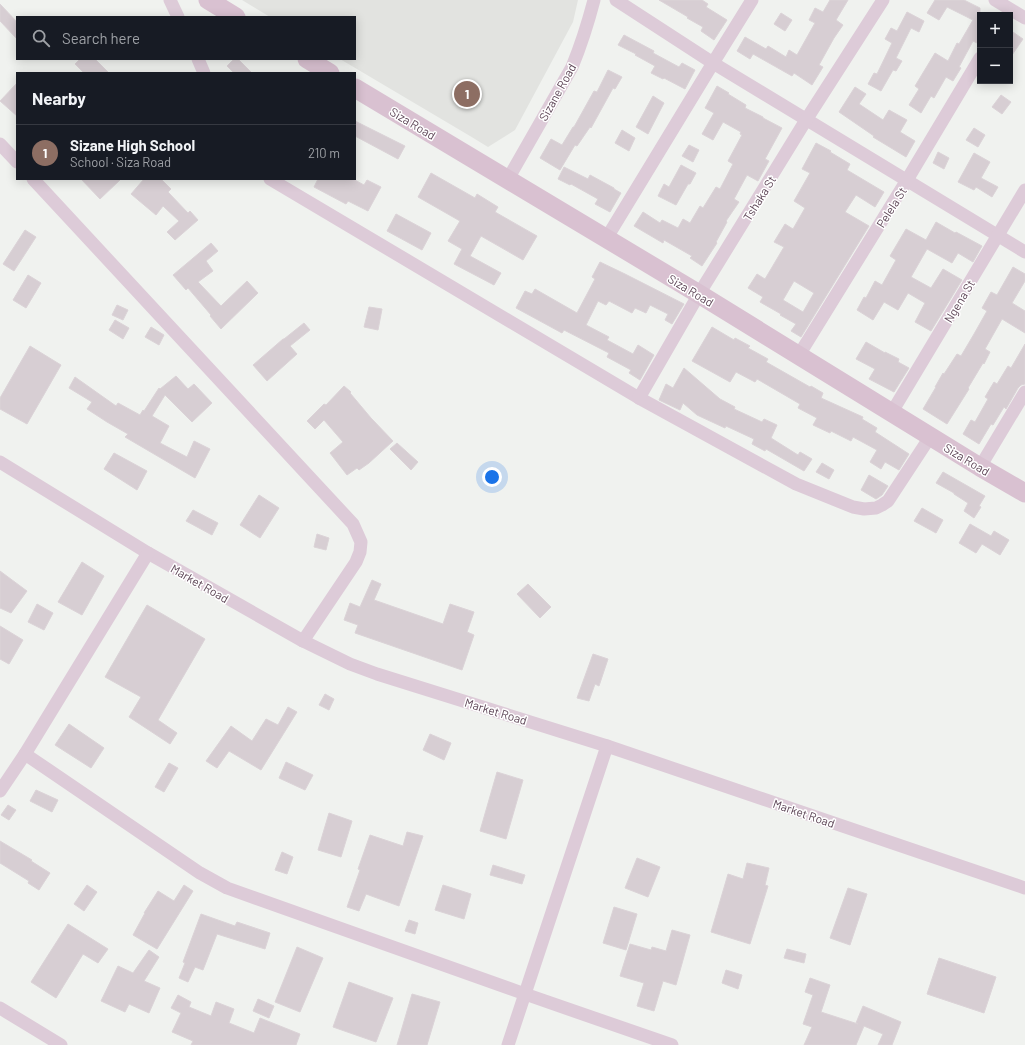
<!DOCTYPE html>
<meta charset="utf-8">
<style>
body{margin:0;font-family:Barlow,sans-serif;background:#242831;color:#f1f3f6}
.controls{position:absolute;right:12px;top:12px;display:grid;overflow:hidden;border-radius:0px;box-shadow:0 2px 10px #0003}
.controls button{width:36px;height:36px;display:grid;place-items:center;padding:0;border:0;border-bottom:1px solid #363941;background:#171b24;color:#f1f3f6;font:20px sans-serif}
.you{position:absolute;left:492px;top:477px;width:14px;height:14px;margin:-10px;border:3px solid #fff;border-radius:50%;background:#1a73e8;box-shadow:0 0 0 6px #1a73e833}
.badge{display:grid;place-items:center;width:26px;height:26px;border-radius:50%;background:#ea580c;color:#fff;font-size:13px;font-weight:700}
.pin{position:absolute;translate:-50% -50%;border:2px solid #fff;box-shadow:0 1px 4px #0006}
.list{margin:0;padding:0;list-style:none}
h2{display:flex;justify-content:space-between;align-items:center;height:52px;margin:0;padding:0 16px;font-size:17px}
h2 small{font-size:13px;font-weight:400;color:#9ea1a6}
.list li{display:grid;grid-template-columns:26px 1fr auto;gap:12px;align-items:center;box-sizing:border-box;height:56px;padding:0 16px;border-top:1px solid #363941}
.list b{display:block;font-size:15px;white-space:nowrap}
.list p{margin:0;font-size:13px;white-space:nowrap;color:#9ea1a6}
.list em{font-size:13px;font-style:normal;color:#9ea1a6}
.icon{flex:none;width:22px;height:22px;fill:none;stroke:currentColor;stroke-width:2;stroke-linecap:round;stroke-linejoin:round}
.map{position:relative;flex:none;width:1025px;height:1045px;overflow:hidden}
.search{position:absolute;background:#171b24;box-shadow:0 2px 10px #0003;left:16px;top:16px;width:340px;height:44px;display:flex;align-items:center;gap:10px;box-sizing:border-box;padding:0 14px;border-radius:0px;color:#9ea1a6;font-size:15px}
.panel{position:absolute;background:#171b24;box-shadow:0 2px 10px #0003;left:16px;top:72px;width:340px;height:108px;border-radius:0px}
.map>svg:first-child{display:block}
.education{fill:#e2e3e0}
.building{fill:#d7ced3;stroke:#dbd3d7;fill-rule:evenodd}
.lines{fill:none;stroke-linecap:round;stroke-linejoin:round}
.street{stroke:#ddcbd8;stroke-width:13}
.secondary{stroke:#d9c1d1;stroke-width:19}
.labels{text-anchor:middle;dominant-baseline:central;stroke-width:3;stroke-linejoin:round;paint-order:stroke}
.street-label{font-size:12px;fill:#5e4657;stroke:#fff}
</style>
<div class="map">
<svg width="1025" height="1045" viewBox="0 0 1025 1045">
<rect width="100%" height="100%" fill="#f0f2ef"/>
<!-- education -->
<polygon class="education" points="242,0 578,0 573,22 515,130 488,147 470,136 340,59 355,59 355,17 270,17"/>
<!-- building -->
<g class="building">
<polygon points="659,0 702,0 708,4 706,7 727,20 714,40 701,31 703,27 687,18 688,17"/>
<polygon points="830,0 848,0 836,20 843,25 834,38 819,65 823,67 812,85 794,73 792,76 753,54 750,59 737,51 745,37 766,49 768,46 786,57 789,50 797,55 815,23 809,20 815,8 823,12"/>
<polygon points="935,0 964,0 980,8 980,37 977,43 973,41 959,67 961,68 953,81 946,77 934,98 931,96 921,113 909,105 919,89 915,86 935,53 948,61 957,43 959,44 973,20 947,7 939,20 927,13"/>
<polygon points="0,4 17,22 17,39 0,21"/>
<polygon points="907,12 924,21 919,32 911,28 896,58 902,61 896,71 893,70 881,91 868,84 874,73 877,74 892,43 885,39 891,28 897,31"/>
<polygon points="781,13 792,20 785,31 774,24"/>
<polygon points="1010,30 1023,39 1010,58"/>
<polygon points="624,35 654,51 653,53 679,67 682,63 695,70 685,89 664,78 663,79 651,73 655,66 635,55 636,54 618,45"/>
<polygon points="80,59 95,59 109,73 84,73 75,64"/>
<polygon points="234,59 238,59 252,73 234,73 227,66"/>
<polygon points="608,70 622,77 615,89 613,88 591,128 590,127 577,146 575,145 560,170 540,158 551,139 562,145 573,127 574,127 594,91 597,92"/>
<polygon points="17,83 17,116 0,101"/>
<polygon points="717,86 729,93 728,94 746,105 745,108 763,117 763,118 782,128 765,159 769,161 758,181 747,175 734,199 739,202 726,221 727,222 716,242 717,243 702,266 690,258 692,256 664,240 663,243 634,226 643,212 660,223 662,220 678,228 683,219 690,223 700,206 703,208 716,187 720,189 733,164 728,161 742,135 740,134 741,132 723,122 713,140 702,134 714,113 705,108"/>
<polygon points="855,87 866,94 859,104 883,120 889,110 907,120 900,132 915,141 906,157 873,137 874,136 839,112"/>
<polygon points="1001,95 1011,102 1002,114 992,107"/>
<polygon points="653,96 664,103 648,134 636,127"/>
<polygon points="355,121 405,146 398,159 355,136"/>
<polygon points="974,128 985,135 978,147 966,140"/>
<polygon points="622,130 635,138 629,151 615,143"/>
<path d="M816 143 831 151 830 152 850 164 847 170 884 192 875 207 856 195 845 212 869 226 801 337 791 331 796 324 780 315 781 314 760 302 763 297 748 288 757 274 765 279 784 247 774 242 785 224 793 229 805 208 794 201 810 173 802 169ZM794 281 814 293 803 312 783 300Z"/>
<polygon points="689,145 699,150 693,162 682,156"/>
<polygon points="938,152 949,158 944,169 933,163"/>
<polygon points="974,153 990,162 981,178 998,187 992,197 976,187 974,190 958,182"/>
<polygon points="681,165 696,173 690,184 688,184 676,205 658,196 664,184 669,187"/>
<polygon points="564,167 588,179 590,175 614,188 614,189 621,193 610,212 595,204 598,199 571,184 570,185 558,179"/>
<polygon points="431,173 475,198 477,194 498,207 495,212 537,236 523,260 481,236 470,256 501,273 494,285 454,264 462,249 448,241 460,221 418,197"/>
<polygon points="81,179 121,179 100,199"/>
<polygon points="144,179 161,179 171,189 168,192 188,213 190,211 198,220 175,240 167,232 179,221 163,206 156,215 131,194"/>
<polygon points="318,179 353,179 364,185 367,180 381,187 368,211 348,201 346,204 314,187"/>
<polygon points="396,214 431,233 422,250 387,231"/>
<polygon points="936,222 955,233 956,232 982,246 973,262 958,253 952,263 927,249 911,277 931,288 943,269 962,280 931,331 915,322 925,303 908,293 898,310 884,302 873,320 857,310 864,297 866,298 875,281 882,285 896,260 890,256 906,229 926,240"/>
<polygon points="25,230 36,237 14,271 3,264"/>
<polygon points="211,243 218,251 206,261 213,271 198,282 221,306 247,281 258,293 221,329 210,316 211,315 188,288 186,290 173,275"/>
<polygon points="600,262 625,274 684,304 672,324 665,320 668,314 650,305 646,313 635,308 632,313 609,301 606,305 598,301 586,325 609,337 607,340 633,354 638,345 654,355 640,380 629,373 631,370 607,357 609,353 564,330 562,333 516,308 525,291 532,294 535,289 577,313 595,279 592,277"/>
<polygon points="1013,267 1025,274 1025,281 1012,303 1025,311 1025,333 1002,319 985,349 990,352 984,364 983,363 968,388 969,389 947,424 923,409 936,387 935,387 943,373 944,374 957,354 961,356 974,334 987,311 982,308 991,292 997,295"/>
<polygon points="28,275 41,283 26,308 13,300"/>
<polygon points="117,305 128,310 123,320 112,315"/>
<polygon points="369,307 382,309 378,330 364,327"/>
<polygon points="115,320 129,328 123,339 109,330"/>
<polygon points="304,323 310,330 290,346 297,354 267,381 253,365 283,339 284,339"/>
<polygon points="151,327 164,335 159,345 145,337"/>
<polygon points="712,327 734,340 735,338 750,346 748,348 768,359 766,362 810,387 811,386 823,393 821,398 863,417 862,419 877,428 875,432 909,454 899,470 885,462 881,469 870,462 877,450 853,437 851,441 831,431 830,433 813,425 817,418 798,408 800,404 757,379 755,382 736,372 730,382 692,361"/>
<polygon points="866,342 885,353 885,352 899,359 898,362 909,368 894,392 869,379 875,369 856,359"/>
<polygon points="1025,344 1025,384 1021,385 1018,388 1006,409 1004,407 993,425 991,424 979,444 963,434 971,420 975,422 988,399 985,397 994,382 997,384 1008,366 1011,368"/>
<polygon points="30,346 61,365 27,424 0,409 0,398"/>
<polygon points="684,368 720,399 735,407 734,409 762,422 764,419 777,425 771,438 798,455 800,452 812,459 804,471 766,449 765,451 752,444 754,439 726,426 725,428 697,415 683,403 680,410 659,400 666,384 673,388"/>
<polygon points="176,376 188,389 194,384 212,403 192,422 165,395 152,416 169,426 160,443 187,457 194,441 210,449 195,478 125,437 128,434 107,422 87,409 92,402 69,388 75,377 116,406 118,403 140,415 143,410 144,411 159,388 160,389"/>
<polygon points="344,386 351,392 350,393 371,418 393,441 369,463 359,470 357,468 347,475 330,453 343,442 324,420 315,429 307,421 324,404 326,405"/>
<polygon points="397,443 418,462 411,470 390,449"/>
<polygon points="114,453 147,471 137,490 104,469"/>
<polygon points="822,463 834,470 829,479 816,472"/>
<polygon points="943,472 985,496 979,506 981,507 974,518 964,511 968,503 954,494 954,493 936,483"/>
<polygon points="869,475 888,486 882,495 876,499 861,490"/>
<polygon points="259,495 279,508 260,538 240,525"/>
<polygon points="922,508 943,520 936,533 914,521"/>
<polygon points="193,510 218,523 212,535 186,521"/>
<polygon points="970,524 991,536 994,531 1009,540 1000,555 982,544 976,553 959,543"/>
<polygon points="317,534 329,538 326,550 314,547"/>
<polygon points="82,562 104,576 82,615 58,602"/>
<polygon points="0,571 27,591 11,613 0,608"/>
<polygon points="372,580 381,584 374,600 443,624 450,604 474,612 467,632 474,635 462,670 355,633 358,625 344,620 350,603 360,607"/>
<polygon points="528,584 551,607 540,618 517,594"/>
<polygon points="37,604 53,613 44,630 28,622"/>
<polygon points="147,605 205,639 158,720 177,733 170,744 129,717 141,697 105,677"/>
<polygon points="0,626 23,640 9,664 0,659"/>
<polygon points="593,654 608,659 599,686 595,684 589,701 577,698"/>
<polygon points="325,694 334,699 329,710 319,705"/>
<polygon points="288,707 297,712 261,770 229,751 217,768 206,761 231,726 252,741 266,719 278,725"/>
<polygon points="69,724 104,748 91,768 55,745"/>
<polygon points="430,734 451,743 444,760 423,750"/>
<polygon points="286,762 313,775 305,790 279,778"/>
<polygon points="169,763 178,768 164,792 155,787"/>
<polygon points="497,772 523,780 506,839 480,831"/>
<polygon points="36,790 58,800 52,812 30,801"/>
<polygon points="8,805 16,810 9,820 1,815"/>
<polygon points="329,813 352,821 341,857 318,850"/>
<polygon points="407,832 423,836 399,906 366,894 359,911 347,907 360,870 358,869 370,835 403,846"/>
<polygon points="0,841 32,860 31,861 50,873 39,890 28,883 29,881 0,863"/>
<polygon points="282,852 293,857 287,874 275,870"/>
<polygon points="637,858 660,867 648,897 625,888"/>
<polygon points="747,863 769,868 765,885 768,886 750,944 711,932 728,874 743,879"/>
<polygon points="493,865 525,875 522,884 490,875"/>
<polygon points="87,885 97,892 84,911 74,904"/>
<polygon points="184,885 193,891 157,949 133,935 145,913 144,913 158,891 174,901"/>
<polygon points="443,885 471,894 464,919 435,910"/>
<polygon points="848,888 867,894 850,945 830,938"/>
<polygon points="614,907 637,914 626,950 603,943"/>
<polygon points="201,914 235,926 237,922 270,933 265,949 217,934 203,970 195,967 188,982 179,978 185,963 183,962"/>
<polygon points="409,920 418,923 415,934 405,931"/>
<polygon points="68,924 108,949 98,963 83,954 56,998 31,982"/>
<polygon points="672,930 690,935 676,985 663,981 654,1011 637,1006 644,983 620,976 630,944 651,950 652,947 666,951"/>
<polygon points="297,947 323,958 300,1012 275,1002"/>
<polygon points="787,949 806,954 804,963 784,958"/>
<polygon points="149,950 159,957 144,981 160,988 149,1013 129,1004 125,1012 101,1001 118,966 133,973"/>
<polygon points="939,958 996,977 984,1013 927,994"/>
<polygon points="726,970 742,975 738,989 722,983"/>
<polygon points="810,978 830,985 821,1012 858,1024 856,1023 863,1006 901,1022 892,1045 878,1045 883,1034 864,1026 856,1045 804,1045 812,1027 803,1024 813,995 805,992"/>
<polygon points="349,982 393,998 376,1042 333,1027"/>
<polygon points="412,994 440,1002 427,1045 397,1045"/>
<polygon points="178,995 191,1002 189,1007 211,1016 216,1002 234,1009 229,1023 254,1033 260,1018 300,1034 296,1045 191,1045 193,1041 172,1032 181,1013 171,1008"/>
<polygon points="258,999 274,1006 269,1018 253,1011"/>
</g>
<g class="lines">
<!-- street -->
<g class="street">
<polyline points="170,0 178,17"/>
<polyline points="616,0 713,63 1025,252"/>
<polyline points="995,0 1025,18"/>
<polyline points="198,59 204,73"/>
<polyline points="0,144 17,162"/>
<polyline points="33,179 353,524 361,542 360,552 356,562 303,641"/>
<polyline points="270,179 639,398 796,484 853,507 864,509 876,508 882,505 888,501 930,437"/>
<path d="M508 179 572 67C581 45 588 23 594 0"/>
<polyline points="606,239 713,63 752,0"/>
<polyline points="799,355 907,180 980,58"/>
<polyline points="639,398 699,294 806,120 883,0"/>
<polyline points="892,412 1025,190"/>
<polyline points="0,462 148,553 303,641 350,664 377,674 607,746 1025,888"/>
<polyline points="980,467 1025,392"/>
<polyline points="25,754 200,873 227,888 525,994 672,1045"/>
<polyline points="0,791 25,754 148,553"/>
<polyline points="0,1008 61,1045"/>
<polyline points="508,1045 607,746"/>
</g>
<!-- secondary -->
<g class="secondary">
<polyline points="208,0 236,17"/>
<polyline points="307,59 330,73"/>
<polyline points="355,88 699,294 980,467 1025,493"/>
</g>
</g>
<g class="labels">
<!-- street labels -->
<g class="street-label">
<text transform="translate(557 92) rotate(-61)">Sizane Road</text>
<text transform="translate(413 123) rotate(31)">Siza Road</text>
<text transform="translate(759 198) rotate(-58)">Tshaka St</text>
<text transform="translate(891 207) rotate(-58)">Pelela St</text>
<text transform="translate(691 290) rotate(31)">Siza Road</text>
<text transform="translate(959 301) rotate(-59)">Ngena St</text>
<text transform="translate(967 459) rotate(31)">Siza Road</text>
<text transform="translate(200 583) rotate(30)">Market Road</text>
<text transform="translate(496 711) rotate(17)">Market Road</text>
<text transform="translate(804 813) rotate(19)">Market Road</text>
</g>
</g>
</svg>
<div class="controls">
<button>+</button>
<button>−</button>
</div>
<div class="you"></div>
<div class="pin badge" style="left:467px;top:94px;background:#8d6e63">1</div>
<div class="search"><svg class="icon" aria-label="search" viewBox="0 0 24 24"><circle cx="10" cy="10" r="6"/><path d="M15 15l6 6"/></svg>Search here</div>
<section class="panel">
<h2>Nearby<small></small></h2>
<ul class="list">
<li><span class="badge" style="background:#8d6e63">1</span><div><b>Sizane High School</b><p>School · Siza Road</p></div><em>210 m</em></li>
</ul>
</section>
</div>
